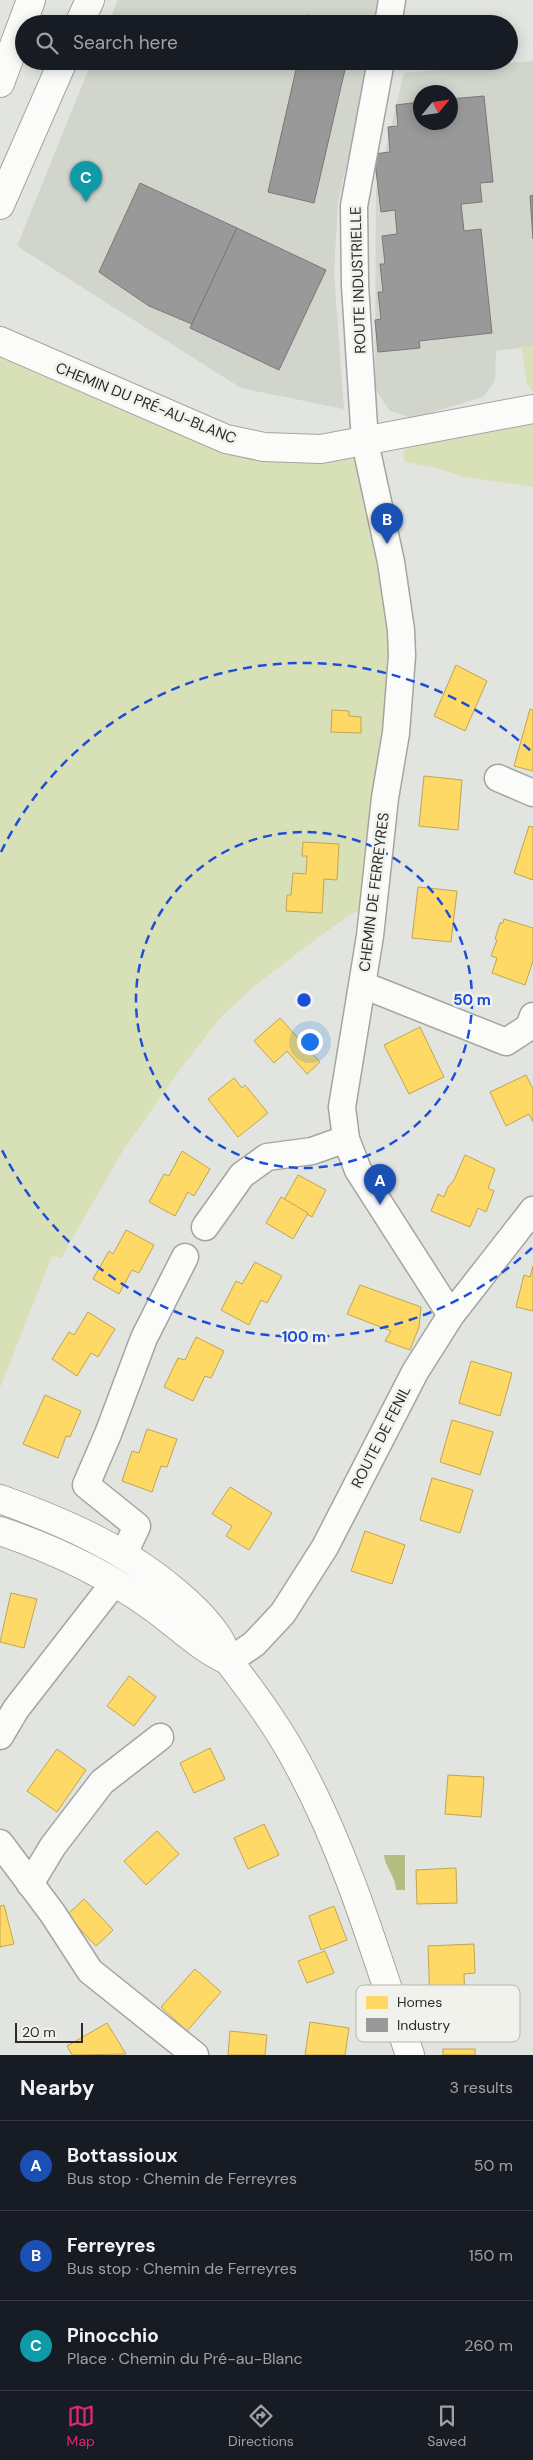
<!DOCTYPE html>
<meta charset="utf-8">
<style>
body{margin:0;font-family:"DM Sans",sans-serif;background:#242831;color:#f1f3f6}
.compass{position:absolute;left:413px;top:85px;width:45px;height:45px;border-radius:50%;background:#171b24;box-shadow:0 2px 12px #0003;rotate:61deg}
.scale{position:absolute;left:15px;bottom:12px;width:68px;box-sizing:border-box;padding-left:5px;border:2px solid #2b2b29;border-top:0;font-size:14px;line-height:18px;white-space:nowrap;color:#2b2b29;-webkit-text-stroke:4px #f1f2ec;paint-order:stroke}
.you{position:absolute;left:309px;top:1041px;width:18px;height:18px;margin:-12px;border:4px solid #fff;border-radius:50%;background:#1a73e8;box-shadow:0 0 0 8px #1a73e833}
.badge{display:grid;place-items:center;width:32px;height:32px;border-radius:50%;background:#db2777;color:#fff;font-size:16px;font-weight:700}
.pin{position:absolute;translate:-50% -41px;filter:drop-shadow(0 1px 2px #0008)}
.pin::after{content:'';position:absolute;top:26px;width:18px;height:15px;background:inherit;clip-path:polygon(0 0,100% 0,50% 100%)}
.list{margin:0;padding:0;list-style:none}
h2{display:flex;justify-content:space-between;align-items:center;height:65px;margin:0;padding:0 20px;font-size:21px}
h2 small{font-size:16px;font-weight:400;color:#9ea1a6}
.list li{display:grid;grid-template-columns:32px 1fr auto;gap:15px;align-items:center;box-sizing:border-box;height:90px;padding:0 20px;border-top:1px solid #363941}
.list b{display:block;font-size:19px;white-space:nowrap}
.list p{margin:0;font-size:16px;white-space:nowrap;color:#9ea1a6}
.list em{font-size:16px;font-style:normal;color:#9ea1a6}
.icon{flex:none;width:28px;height:28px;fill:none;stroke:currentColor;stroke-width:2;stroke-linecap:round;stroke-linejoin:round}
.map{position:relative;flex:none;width:533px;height:2055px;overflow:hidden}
.search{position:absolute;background:#171b24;box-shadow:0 2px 12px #0003;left:15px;right:15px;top:15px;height:55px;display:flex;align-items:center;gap:12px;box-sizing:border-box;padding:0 18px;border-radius:28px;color:#9ea1a6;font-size:19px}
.sheet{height:335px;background:#171b24}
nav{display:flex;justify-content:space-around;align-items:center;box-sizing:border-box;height:70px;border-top:1px solid #363941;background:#171b24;font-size:14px;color:#9ea1a6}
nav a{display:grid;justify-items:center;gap:2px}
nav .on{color:#db2777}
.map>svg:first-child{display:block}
.built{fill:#d1d5cc;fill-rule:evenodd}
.green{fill:#d8e0b7}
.water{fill:#b2bd7f}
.homes{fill:#ffd966;stroke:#bfa554}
.industry{fill:#999;stroke:#787877}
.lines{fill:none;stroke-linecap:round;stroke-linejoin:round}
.minor-casing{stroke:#a4a5a2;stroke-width:29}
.tertiary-casing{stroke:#a4a5a2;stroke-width:30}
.secondary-casing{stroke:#a4a5a2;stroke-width:30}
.motorway-casing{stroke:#a4a5a2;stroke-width:30}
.minor{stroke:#fbfbfa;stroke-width:26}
.tertiary{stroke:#fbfbfa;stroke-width:28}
.secondary{stroke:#fbfbfa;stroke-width:28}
.motorway{stroke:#fbfbfa;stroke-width:28}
.ring{fill:none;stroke:#1d4ed8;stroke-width:2.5;stroke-dasharray:9 6}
.labels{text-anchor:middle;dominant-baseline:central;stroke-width:5;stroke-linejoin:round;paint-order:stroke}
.street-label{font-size:15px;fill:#2b2b29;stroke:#f1f2ec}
.key{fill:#f1f2ec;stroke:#b6b6b2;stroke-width:1}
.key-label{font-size:14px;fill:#2b2b29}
.centre{fill:#1d4ed8;stroke:#f1f2ec;stroke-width:2.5}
.ring-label{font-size:15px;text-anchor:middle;font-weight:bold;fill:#1d4ed8;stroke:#f1f2ec;stroke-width:5;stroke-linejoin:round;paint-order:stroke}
</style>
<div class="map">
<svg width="533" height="2055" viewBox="0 0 533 2055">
<rect width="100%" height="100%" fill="#e2e4df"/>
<!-- built -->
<g class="built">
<polygon points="118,0 381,0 378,24 108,24"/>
<polygon points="92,61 370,61 338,202 334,273 344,409 241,388 17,246"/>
<path d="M533 61V346L496 351 495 381 483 397 413 418 390 411 375 389 376 189 404 73ZM420 92H450V122H420Z"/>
</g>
<!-- green -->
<g class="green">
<polygon points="0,341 226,439 365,442 397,594 373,905 350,915 316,939 258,983 221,1017 181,1068 122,1152 61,1258 52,1256 0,1388"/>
<polygon points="533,346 533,391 527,384 522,348"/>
<polygon points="533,409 533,487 465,477 433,467 405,462 403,452 427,429"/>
</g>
<!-- water -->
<path class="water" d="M384 1855H405V1890H396C396 1876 385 1868 384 1855Z"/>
<!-- homes -->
<g class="homes">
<polygon points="456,665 487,681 465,731 434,716"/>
<polygon points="530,709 533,710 533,771 514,766"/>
<polygon points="332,710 349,711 349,716 361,717 361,733 331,732"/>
<polygon points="424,776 462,780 458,830 419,826"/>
<polygon points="529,826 533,827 533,880 514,873"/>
<polygon points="303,842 339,844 337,880 324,879 322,913 286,911 287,895 291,895 293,873 306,874 307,856 302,856"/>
<polygon points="418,887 457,891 451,942 412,938"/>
<polygon points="504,919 533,928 533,961 525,985 492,973 497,958 491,956 497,940 495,939 500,923 503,923"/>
<polygon points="280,1018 320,1062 307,1074 287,1051 274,1063 254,1041"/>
<polygon points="420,1027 444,1077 409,1094 384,1045"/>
<polygon points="526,1075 533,1089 533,1122 529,1114 506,1126 490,1092"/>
<polygon points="234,1078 242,1088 245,1085 268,1113 238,1137 208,1099"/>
<polygon points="182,1151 210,1169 194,1196 188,1192 175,1216 149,1202 164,1174 169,1176"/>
<polygon points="465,1155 495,1169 488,1188 494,1191 486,1212 478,1208 470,1227 431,1211 438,1194 444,1197 448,1187 454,1180"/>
<polygon points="298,1175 326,1190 312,1217 284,1200"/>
<polygon points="281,1197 308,1213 293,1239 266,1223"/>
<polygon points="126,1230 154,1245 139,1273 132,1270 119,1294 93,1279 109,1251 113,1254"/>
<polygon points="255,1262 282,1276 267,1303 261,1300 249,1325 221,1310 236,1281 242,1284"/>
<polygon points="533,1266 533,1311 516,1307 524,1275 530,1277"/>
<polygon points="360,1285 421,1307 419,1327 410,1350 385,1341 391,1331 347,1314"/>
<polygon points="88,1312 115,1329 98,1357 91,1353 77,1376 52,1359 69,1332 74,1335"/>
<polygon points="196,1337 224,1351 211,1378 205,1376 193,1401 164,1387 178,1358 185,1360"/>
<polygon points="471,1361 512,1373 500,1416 459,1403"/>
<polygon points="45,1395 81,1411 70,1437 66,1436 58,1458 23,1444"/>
<polygon points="452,1420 493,1432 480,1475 440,1462"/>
<polygon points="147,1429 177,1439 167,1467 161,1466 152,1492 122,1481 132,1451 139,1453"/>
<polygon points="432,1478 473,1490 460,1533 420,1520"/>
<polygon points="230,1487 272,1513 249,1550 226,1536 232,1526 212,1514"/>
<polygon points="365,1531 405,1545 392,1584 351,1571"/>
<polygon points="11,1593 37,1599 24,1648 0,1642"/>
<polygon points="129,1676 156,1697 134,1726 107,1706"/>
<polygon points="210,1748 225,1779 194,1793 180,1763"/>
<polygon points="57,1749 86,1770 57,1812 27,1791"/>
<polygon points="448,1775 484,1777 481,1817 445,1814"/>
<polygon points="264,1824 279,1855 248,1869 234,1838"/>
<polygon points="157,1831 179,1854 146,1885 124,1861"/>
<polygon points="456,1868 457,1903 417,1904 416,1870"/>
<polygon points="84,1899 113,1930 96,1946 67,1915"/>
<polygon points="4,1905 14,1944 0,1947 0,1906"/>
<polygon points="334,1906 347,1940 321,1950 309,1916"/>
<polygon points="474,1944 475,1973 464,1974 465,2001 430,2002 428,1946"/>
<polygon points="325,1951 334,1973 307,1983 298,1961"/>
<polygon points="195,1969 221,1992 187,2031 161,2007"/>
<polygon points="310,2022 349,2028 345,2055 305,2055"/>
<polygon points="107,2023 126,2054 72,2055 67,2046"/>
<polygon points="230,2031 267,2035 265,2055 228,2055"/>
<rect x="443" y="2049" width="32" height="6"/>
</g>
<!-- industry -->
<g class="industry">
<polygon points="308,15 348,24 306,24"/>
<polygon points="298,61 347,61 314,203 268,192"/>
<polygon points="484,96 493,182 480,183 482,202 461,204 464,231 481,229 492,333 419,341 420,348 378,352 375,320 381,319 378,292 383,292 380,264 385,264 382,236 397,234 395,210 381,212 374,154 390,152 388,127 398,126 396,105 420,102 420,122 450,122 450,99"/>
<polygon points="140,183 237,228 192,324 149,306 99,272"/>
<polygon points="533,195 533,239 530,196"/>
<polygon points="237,228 326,270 279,370 190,328"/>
</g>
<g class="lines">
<defs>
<g id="minor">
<polyline points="388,24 392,0"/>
<polyline points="381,61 354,206 355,285 365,442 391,562 401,630 402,656 396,733 385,798 370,936 342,1107 346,1139 358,1170 451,1315"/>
<polyline points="498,778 533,793"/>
<polyline points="363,985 506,1042 529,1027 533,1016"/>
<polyline points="205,1227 242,1175 267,1157 312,1151 346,1139"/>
<polyline points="124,1554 137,1526 86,1485 108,1434 144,1338 185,1257"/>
<polyline points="229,1661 254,1644 283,1613 325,1547 415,1372 451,1315 533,1210"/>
<polyline points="0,1736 16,1709 114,1583"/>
<polyline points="0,1843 53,1914 90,1971 195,2055"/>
<polyline points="30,1884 53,1846 102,1782 160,1737"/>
</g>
<polyline id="tertiary" points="0,341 226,439 264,447 321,449 533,409"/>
<g id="secondary">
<path d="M0 1499C61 1521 122 1547 173 1590 190 1604 207 1620 219 1639 224 1646 225 1656 230 1663 256 1697 281 1731 301 1770 349 1860 377 1959 410 2055"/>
<path d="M0 1531C53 1549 108 1575 154 1608 180 1627 200 1648 229 1661"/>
</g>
<g id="motorway">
<polyline points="79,24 90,0"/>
<polyline points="0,83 31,0"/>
<polyline points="0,205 63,61"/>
</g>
</defs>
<!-- minor casing -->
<use href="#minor" class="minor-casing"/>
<!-- tertiary casing -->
<use href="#tertiary" class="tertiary-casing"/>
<!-- secondary casing -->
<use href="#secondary" class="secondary-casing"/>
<!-- motorway casing -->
<use href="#motorway" class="motorway-casing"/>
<!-- minor -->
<use href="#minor" class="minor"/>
<!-- tertiary -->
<use href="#tertiary" class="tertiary"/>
<!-- secondary -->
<use href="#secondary" class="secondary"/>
<!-- motorway -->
<use href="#motorway" class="motorway"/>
</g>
<!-- distance rings -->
<g class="ring">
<circle cx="304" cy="1000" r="168"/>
<path d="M532 1248A337 337 0 0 1 1 1148M1 852A337 337 0 0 1 532 752"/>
</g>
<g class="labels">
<!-- street labels -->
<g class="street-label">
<text transform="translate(358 280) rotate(-92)">ROUTE INDUSTRIELLE</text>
<text transform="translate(146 403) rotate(22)">CHEMIN DU PRÉ-AU-BLANC</text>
<text transform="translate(374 892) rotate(-83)">CHEMIN DE FERREYRES</text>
<text transform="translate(381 1437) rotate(-63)">ROUTE DE FENIL</text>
</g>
</g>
<!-- legend -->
<rect x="356" y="1985" width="164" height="57" rx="8" class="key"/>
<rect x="366" y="1996" width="22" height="13" fill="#ffd966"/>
<rect x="366" y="2018" width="22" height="14" fill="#999"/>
<g class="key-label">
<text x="397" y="2007">Homes</text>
<text x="397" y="2030">Industry</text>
</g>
<circle cx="304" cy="1000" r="8" class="centre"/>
<g class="ring-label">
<text x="472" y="1005">50 m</text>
<text x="304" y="1342">100 m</text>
</g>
</svg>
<svg class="compass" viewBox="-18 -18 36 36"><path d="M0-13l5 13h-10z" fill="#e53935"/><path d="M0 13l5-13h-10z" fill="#9ea1a6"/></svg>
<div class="scale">20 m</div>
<div class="you"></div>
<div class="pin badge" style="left:380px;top:1205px;background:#1a4fb4">A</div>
<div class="pin badge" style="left:387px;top:544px;background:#1a4fb4">B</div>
<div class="pin badge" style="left:86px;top:202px;background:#0f9aa8">C</div>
<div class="search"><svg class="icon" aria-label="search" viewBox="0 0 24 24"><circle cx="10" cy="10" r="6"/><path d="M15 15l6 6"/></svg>Search here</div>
</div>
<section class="sheet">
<h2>Nearby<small>3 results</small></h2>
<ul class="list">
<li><span class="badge" style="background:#1a4fb4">A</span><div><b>Bottassioux</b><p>Bus stop · Chemin de Ferreyres</p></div><em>50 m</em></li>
<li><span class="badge" style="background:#1a4fb4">B</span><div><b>Ferreyres</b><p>Bus stop · Chemin de Ferreyres</p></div><em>150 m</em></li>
<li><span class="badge" style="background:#0f9aa8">C</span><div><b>Pinocchio</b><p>Place · Chemin du Pré-au-Blanc</p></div><em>260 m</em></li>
</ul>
</section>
<nav>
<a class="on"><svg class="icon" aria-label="map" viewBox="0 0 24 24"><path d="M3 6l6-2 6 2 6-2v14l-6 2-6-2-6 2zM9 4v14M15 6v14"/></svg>Map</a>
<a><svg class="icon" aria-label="directions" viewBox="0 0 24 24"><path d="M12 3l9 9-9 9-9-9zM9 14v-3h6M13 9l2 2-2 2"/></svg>Directions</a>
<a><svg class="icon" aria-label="saved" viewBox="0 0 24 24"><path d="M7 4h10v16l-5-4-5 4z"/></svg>Saved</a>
</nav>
